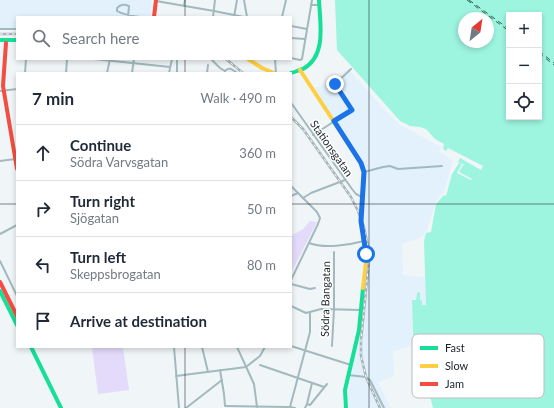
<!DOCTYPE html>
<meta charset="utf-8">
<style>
body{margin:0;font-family:Lato,sans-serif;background:#f6f6f7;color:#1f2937}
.controls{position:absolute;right:12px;top:12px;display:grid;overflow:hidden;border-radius:0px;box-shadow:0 2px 6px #0003}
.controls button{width:36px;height:36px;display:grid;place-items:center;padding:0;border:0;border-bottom:1px solid #e0e1e3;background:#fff;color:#1f2937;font:20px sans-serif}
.compass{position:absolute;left:458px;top:12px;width:36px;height:36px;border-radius:50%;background:#fff;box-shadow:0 2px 6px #0003;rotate:30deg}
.stop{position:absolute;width:12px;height:12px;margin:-9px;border:3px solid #1a73e8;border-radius:50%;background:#fff}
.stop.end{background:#1a73e8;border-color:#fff;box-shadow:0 1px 4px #0008}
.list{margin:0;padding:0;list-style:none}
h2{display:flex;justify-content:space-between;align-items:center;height:52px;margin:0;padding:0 16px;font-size:17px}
h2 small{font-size:13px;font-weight:400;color:#747a83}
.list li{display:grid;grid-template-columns:26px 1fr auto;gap:12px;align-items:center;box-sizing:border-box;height:56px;padding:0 16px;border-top:1px solid #e0e1e3}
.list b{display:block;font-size:15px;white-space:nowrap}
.list p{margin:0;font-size:13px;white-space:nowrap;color:#747a83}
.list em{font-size:13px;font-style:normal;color:#747a83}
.icon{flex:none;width:22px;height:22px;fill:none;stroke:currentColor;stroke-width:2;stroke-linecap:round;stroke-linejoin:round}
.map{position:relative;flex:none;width:554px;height:408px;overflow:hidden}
.search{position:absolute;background:#fff;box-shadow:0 2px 6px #0003;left:16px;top:16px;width:276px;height:44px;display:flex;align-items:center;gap:10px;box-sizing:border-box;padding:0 14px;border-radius:0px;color:#747a83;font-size:15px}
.panel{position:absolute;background:#fff;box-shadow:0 2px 6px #0003;left:16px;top:72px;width:276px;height:276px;border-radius:0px}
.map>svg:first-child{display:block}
.built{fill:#e2f1fb}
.green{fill:#e4dbfa}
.water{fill:#9df5e0;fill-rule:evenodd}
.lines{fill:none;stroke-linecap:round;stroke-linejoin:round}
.ferry{stroke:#2f6256;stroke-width:1;stroke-dasharray:5 4;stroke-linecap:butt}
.street{stroke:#a2babe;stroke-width:2}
.fast{stroke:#16e098;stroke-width:4}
.slow{stroke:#ffcf43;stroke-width:4}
.jam{stroke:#f24e42;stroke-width:4}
.rail-casing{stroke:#a6b4b7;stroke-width:2.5}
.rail{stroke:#fff;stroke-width:1;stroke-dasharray:3;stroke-linecap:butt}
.route{stroke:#1a73e8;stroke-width:5}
.grid{fill:none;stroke:#1a2228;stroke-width:1;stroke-opacity:0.55}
.labels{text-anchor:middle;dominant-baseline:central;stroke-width:3;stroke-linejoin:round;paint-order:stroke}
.street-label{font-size:11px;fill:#1a2228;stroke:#fff}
.key{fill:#fff;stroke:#babdbe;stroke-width:1}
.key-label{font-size:11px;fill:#1a2228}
</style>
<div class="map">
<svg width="554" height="408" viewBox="0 0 554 408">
<rect width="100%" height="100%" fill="#f0f5f8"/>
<!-- built -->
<g class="built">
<polygon points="0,0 152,0 150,17 17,17 17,30 0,30"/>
<polygon points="348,69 382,107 400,125 441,147 439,152 453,160 444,191 436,201 427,230 422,237 402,244 403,275 425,277 426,306 412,306 412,335 413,344 393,352 394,376 378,382 391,408 349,408 347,400 352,366 360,336 369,264 369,239 363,213 366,167 314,88 331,83"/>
</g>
<!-- green -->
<g class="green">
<polygon points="310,221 317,222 291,273 291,236 303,229"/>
<polygon points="99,347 123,347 129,390 98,394 92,348"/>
</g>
<!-- water -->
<path class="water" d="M335 0H554V408H433L430 396 422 346 419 341 413 335 412 300H416L417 293 420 292V300L422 301V305H426L424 241 426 233 431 232 436 204 444 195 446 196 452 174 459 163 462 164 457 173 471 180 472 179 459 172 463 165H465L458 162 460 158 481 170 483 166 448 148 446 151 443 149 444 144 435 139 426 129 420 127 410 126 400 121 337 50ZM509 15H539V117H509ZM464 18H488V42H464Z"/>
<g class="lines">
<!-- ferry -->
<g class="ferry">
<polyline points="467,0 509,31"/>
<polyline points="469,0 509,29"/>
<polyline points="539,51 554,63"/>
<polyline points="539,53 554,65"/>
</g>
<!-- street -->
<g class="street">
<polyline points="244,0 247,17"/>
<polyline points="156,1 214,11 244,17"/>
<polyline points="311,5 320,5"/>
<polyline points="184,6 185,0"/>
<path d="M128 17C128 13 129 10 129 6 124 4 121 4 117 8V11C124 15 132 16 140 17"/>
<polyline points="213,17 215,0"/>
<polyline points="234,17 237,0"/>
<polyline points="282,17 286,0"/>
<polyline points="291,26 307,29"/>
<polyline points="0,29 17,29"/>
<polyline points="291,38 305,39"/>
<polyline points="291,58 300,60 302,59 312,0"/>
<polyline points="94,59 170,67"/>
<polyline points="211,59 220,68 225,71"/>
<polyline points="275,59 276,73"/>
<path d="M225 71C229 66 233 70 237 73"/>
<polyline points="25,73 26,59"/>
<polyline points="66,73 67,59"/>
<polyline points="107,73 110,59"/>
<polyline points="132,73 134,59"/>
<polyline points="169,73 172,59"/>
<polyline points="177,73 177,59"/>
<polyline points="207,73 208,65"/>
<polyline points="0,91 17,89"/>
<polyline points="292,104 352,189 356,194 362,197"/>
<polyline points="313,135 352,110 335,84 351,69"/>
<polyline points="0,161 15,159"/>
<polyline points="364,172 383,167 390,166 398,169 442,166"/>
<polyline points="291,186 317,212 320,218 318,224 291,280"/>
<polyline points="291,196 298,193"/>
<polyline points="303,198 311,193 345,180"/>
<polyline points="0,234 17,225"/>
<path d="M309 243C324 249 349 245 364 241"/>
<polyline points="0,261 17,296"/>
<polyline points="291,284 310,289 315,288"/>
<polyline points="291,306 306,313 321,309 361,310"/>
<polyline points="291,346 351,365"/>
<polyline points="332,346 334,309 334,252"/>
<polyline points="174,347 179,408"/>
<polyline points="202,347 208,372"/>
<polyline points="237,347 254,384 257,407"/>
<polyline points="260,365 324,387"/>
<polyline points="220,370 224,394 225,406 226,406 289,407"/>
<polyline points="348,375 366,377 370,380 384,408"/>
<polyline points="176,376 246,367 260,356 265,347"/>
<polyline points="307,404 312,383"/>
<polyline points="186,408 222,380"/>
<polyline points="295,408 290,407 310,332 310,312"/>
<polyline points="305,408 307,404 310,405 327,384"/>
</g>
<!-- fast -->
<g class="fast">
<polyline points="0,40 17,40"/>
<path d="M291 73C295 72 299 70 303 69 327 56 320 23 319 0"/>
<polyline points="0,291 17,325"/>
<polyline points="31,347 61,408"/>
<polyline points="346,408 345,390 359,330 363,288"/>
</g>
<!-- slow -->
<g class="slow">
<polyline points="248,59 262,68 274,73"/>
<polyline points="300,70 361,163 364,172 361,218 365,247 366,262 363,288"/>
</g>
<!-- jam -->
<g class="jam">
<polyline points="154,17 156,0"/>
<polyline points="6,43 3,86 17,169"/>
<polyline points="0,282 17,316"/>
</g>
<defs>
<g id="rail">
<polyline points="0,34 17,34"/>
<polyline points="226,59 243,73"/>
<polyline points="291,117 303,129 351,197 358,211 364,227 368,246 369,261 361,340 361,356 366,377 380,408"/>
</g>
</defs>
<!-- rail casing -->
<use href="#rail" class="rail-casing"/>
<!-- rail -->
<use href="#rail" class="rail"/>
</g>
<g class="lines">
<!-- route -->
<polyline class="route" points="335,84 352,110 334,121 361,163 364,172 361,221 366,254"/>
</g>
<!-- grid -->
<path class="grid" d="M185 0V17M369 0V408M185 59V73M0 204H17M291 204H554M185 347V408"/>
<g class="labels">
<!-- street labels -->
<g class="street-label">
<text transform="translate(332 148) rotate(55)">Stationsgatan</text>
<text transform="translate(325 299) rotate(-89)">Södra Bangatan</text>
</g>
</g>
<!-- legend -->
<rect x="412" y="334" width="132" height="64" rx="6" class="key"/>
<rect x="420" y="346" width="18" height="4" fill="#16e098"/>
<rect x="420" y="364" width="18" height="4" fill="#ffcf43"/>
<rect x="420" y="382" width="18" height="4" fill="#f24e42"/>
<g class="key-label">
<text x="445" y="352">Fast</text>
<text x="445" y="370">Slow</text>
<text x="445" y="388">Jam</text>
</g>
</svg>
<div class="controls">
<button>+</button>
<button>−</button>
<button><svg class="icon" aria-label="locate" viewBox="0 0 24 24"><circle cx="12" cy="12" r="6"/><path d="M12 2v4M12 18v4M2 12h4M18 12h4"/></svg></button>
</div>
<svg class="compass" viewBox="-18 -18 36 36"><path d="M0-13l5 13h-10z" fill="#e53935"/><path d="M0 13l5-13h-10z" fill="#747a83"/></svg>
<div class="stop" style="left:366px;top:254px"></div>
<div class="stop end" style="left:335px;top:84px"></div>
<div class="search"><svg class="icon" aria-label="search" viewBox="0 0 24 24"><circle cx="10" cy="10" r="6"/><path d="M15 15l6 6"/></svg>Search here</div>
<section class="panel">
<h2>7 min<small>Walk · 490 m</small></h2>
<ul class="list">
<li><svg class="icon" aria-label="ahead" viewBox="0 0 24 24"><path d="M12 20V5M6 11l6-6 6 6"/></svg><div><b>Continue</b><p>Södra Varvsgatan</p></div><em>360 m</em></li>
<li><svg class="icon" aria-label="right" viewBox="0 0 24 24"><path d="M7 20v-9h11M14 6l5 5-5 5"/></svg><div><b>Turn right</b><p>Sjögatan</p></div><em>50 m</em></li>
<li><svg class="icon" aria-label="left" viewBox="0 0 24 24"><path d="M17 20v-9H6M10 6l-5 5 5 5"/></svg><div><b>Turn left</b><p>Skeppsbrogatan</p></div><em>80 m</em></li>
<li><svg class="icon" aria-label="arrive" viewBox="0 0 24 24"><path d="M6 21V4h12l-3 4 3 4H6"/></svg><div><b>Arrive at destination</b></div></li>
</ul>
</section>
</div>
